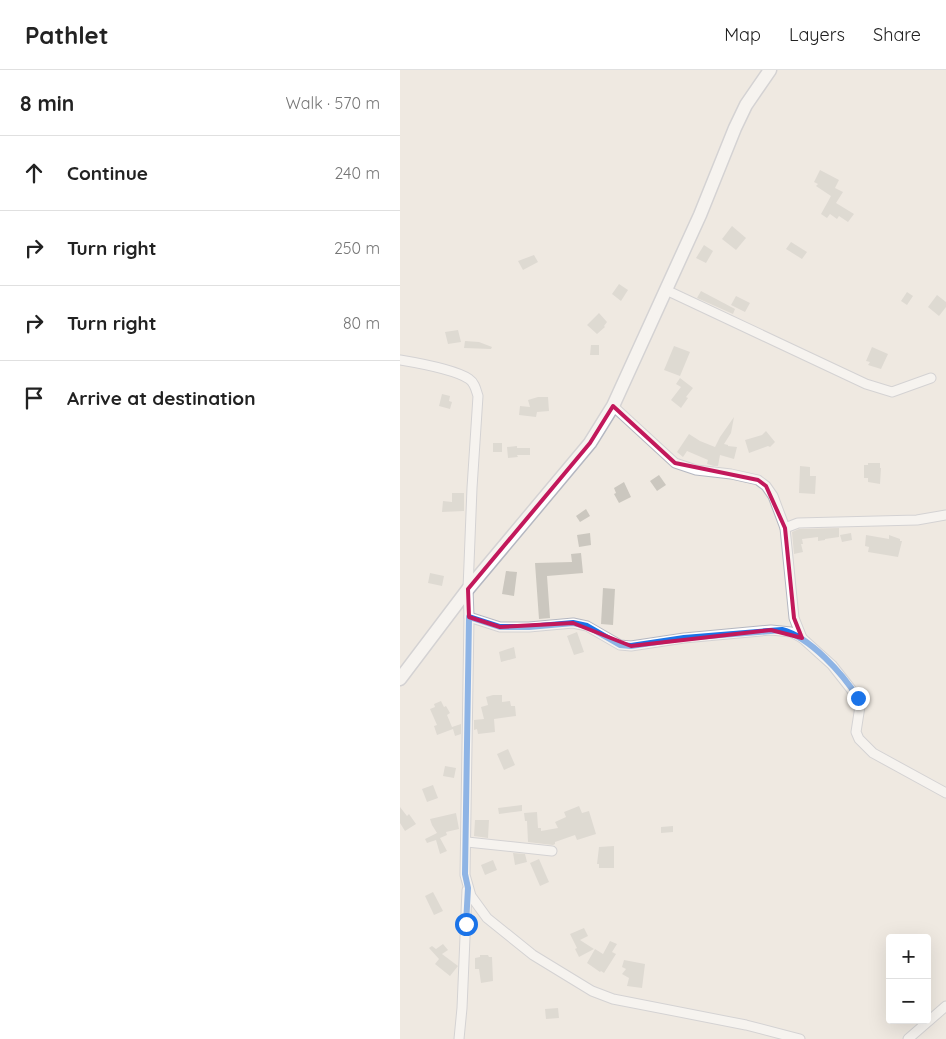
<!DOCTYPE html>
<meta charset="utf-8">
<style>
body{margin:0;font-family:Quicksand,sans-serif;background:#f6f6f6;color:#222}
.controls{position:absolute;right:15px;bottom:15px;display:grid;overflow:hidden;border-radius:5px;box-shadow:0 5px 20px #0002}
.controls button{width:45px;height:45px;display:grid;place-items:center;padding:0;border:0;border-bottom:1px solid #e0e0e0;background:#fff;color:#222;font:25px sans-serif}
.stop{position:absolute;width:15px;height:15px;margin:-11px;border:4px solid #1a73e8;border-radius:50%;background:#fff}
.stop.end{background:#1a73e8;border-color:#fff;box-shadow:0 1px 5px #0008}
.list{margin:0;padding:0;list-style:none}
h2{display:flex;justify-content:space-between;align-items:center;height:65px;margin:0;padding:0 20px;font-size:21px}
h2 small{font-size:16px;font-weight:400;color:#767676}
.list li{display:grid;grid-template-columns:32px 1fr auto;gap:15px;align-items:center;box-sizing:border-box;height:75px;padding:0 20px;border-top:1px solid #e0e0e0}
.list b{display:block;font-size:19px;white-space:nowrap}
.list em{font-size:16px;font-style:normal;color:#767676}
.icon{flex:none;width:28px;height:28px;fill:none;stroke:currentColor;stroke-width:2;stroke-linecap:round;stroke-linejoin:round}
.map{position:relative;flex:none;width:546px;height:969px;overflow:hidden}
header{display:flex;align-items:center;gap:30px;box-sizing:border-box;height:70px;padding:0 25px;background:#fff;border-bottom:1px solid #e0e0e0}
header strong{font-size:24px}
nav{display:flex;gap:28px;margin-inline-start:auto;font-size:18px}
main{display:flex}
aside{flex:1;background:#fff}
.map>svg:first-child{display:block}
.building{fill:#cbc7bf}
.lines{fill:none;stroke-linecap:round;stroke-linejoin:round}
.street-casing{stroke:#b4b7c1;stroke-width:11}
.secondary-casing{stroke:#b4b7c1;stroke-width:15}
.street{stroke:#fff;stroke-width:9}
.secondary{stroke:#fff;stroke-width:12}
.route{stroke:#1a73e8;stroke-width:6}
.marked{fill:none;stroke:#c2185b;stroke-width:4;stroke-linejoin:round}
</style>
<header>
<strong>Pathlet</strong>
<nav><a>Map</a><a>Layers</a><a>Share</a></nav>
</header>
<main>
<aside>
<h2>8 min<small>Walk · 570 m</small></h2>
<ul class="list">
<li><svg class="icon" aria-label="ahead" viewBox="0 0 24 24"><path d="M12 20V5M6 11l6-6 6 6"/></svg><div><b>Continue</b></div><em>240 m</em></li>
<li><svg class="icon" aria-label="right" viewBox="0 0 24 24"><path d="M7 20v-9h11M14 6l5 5-5 5"/></svg><div><b>Turn right</b></div><em>250 m</em></li>
<li><svg class="icon" aria-label="right" viewBox="0 0 24 24"><path d="M7 20v-9h11M14 6l5 5-5 5"/></svg><div><b>Turn right</b></div><em>80 m</em></li>
<li><svg class="icon" aria-label="arrive" viewBox="0 0 24 24"><path d="M6 21V4h12l-3 4 3 4H6"/></svg><div><b>Arrive at destination</b></div></li>
</ul>
</aside>
<div class="map">
<svg width="546" height="969" viewBox="0 0 546 969">
<rect width="100%" height="100%" fill="#efe9e1"/>
<!-- building -->
<g class="building">
<polygon points="420,100 439,110 435,118 443,122 436,133 454,144 448,152 439,146 437,149 430,144 427,148 421,144 431,126 416,116 418,114 414,112"/>
<polygon points="332,156 346,168 336,180 322,169"/>
<polygon points="391,172 407,182 402,189 386,179"/>
<polygon points="304,175 313,181 306,193 296,188"/>
<polygon points="134,185 138,192 123,200 118,191"/>
<polygon points="219,214 228,220 221,231 212,224"/>
<polygon points="301,221 335,239 333,244 297,228"/>
<polygon points="507,222 513,226 507,235 501,231"/>
<polygon points="537,225 546,232 546,237 539,246 528,237"/>
<polygon points="336,226 350,233 345,242 331,235"/>
<polygon points="199,243 207,252 204,256 205,257 197,264 187,255"/>
<polygon points="58,260 61,272 48,274 45,262"/>
<polygon points="65,271 79,272 92,277 91,279 64,278"/>
<polygon points="191,275 199,275 199,285 190,285"/>
<polygon points="274,276 290,282 280,306 264,300"/>
<polygon points="472,277 488,284 481,299 468,295 470,292 466,291"/>
<polygon points="280,308 293,318 286,327 288,328 281,338 271,330 281,317 276,314"/>
<polygon points="42,324 50,326 49,331 52,332 50,339 39,336"/>
<polygon points="138,327 148,327 149,341 137,342 136,347 119,345 120,336 130,337 128,330"/>
<polygon points="334,347 331,363 324,374 328,375 328,376 337,377 334,389 320,385 318,396 314,396 307,394 308,390 287,381 283,387 277,382 289,364 300,371 315,377 320,367"/>
<polygon points="366,361 375,372 370,377 368,376 349,383 345,370 362,365"/>
<rect x="93" y="373" width="9" height="9"/>
<polygon points="117,376 117,378 130,378 130,385 117,385 118,387 108,388 107,377"/>
<polygon points="468,393 480,393 480,398 481,398 480,414 468,412 468,408 464,408 464,395 468,395"/>
<polygon points="400,396 410,397 410,406 416,406 415,424 399,423"/>
<polygon points="259,405 266,415 257,421 250,411"/>
<polygon points="224,412 231,427 219,433 214,424 216,423 214,418"/>
<polygon points="52,423 64,423 64,441 42,442 43,431 52,432"/>
<polygon points="186,439 190,446 180,452 176,446"/>
<polygon points="439,458 439,467 425,469 425,470 418,471 418,467 402,469 403,474 401,474 403,482 394,484 392,462 399,459"/>
<polygon points="190,463 191,475 179,477 177,465"/>
<polygon points="451,463 452,470 442,472 440,465"/>
<polygon points="466,465 489,469 489,465 500,469 500,471 502,471 498,487 468,482 469,477 465,476"/>
<polygon points="181,483 183,503 147,506 150,548 139,549 135,493 172,492 171,484"/>
<polygon points="106,501 117,502 114,526 102,524"/>
<polygon points="30,503 44,506 42,516 28,513"/>
<polygon points="203,518 215,519 213,555 201,554"/>
<polygon points="177,562 184,582 174,585 167,566"/>
<polygon points="114,577 116,588 101,592 99,582"/>
<polygon points="93,625 102,625 102,632 110,631 111,636 115,636 116,646 94,649 95,662 78,664 77,659 74,660 74,650 84,649 81,637 88,635 86,627"/>
<polygon points="41,631 44,637 46,636 50,643 47,645 52,657 61,654 61,664 55,666 53,659 37,665 34,656 37,655 30,639 35,637 34,634"/>
<polygon points="108,679 115,695 104,700 97,684"/>
<polygon points="45,696 56,698 54,708 43,706"/>
<polygon points="33,715 38,728 27,732 22,719"/>
<polygon points="122,735 122,741 99,744 98,738"/>
<polygon points="179,736 182,743 189,741 196,764 177,770 175,765 155,772 155,774 153,775 128,772 127,751 125,751 124,743 137,742 138,758 141,758 141,761 158,758 155,752 166,747 164,742"/>
<polygon points="0,737 7,746 9,744 16,754 5,761 0,753"/>
<polygon points="56,743 59,759 46,762 47,765 40,768 47,781 40,784 36,770 27,773 25,769 37,763 32,755 30,749"/>
<polygon points="75,750 89,750 88,768 74,766"/>
<polygon points="273,756 273,762 261,763 261,757"/>
<polygon points="214,776 214,798 199,798 199,794 197,794 199,777"/>
<polygon points="113,783 125,784 127,792 115,795"/>
<polygon points="139,789 149,812 140,816 130,793"/>
<polygon points="93,790 97,800 85,805 81,795"/>
<polygon points="33,822 43,841 34,845 25,826"/>
<polygon points="184,858 188,866 180,870 194,879 179,887 175,879 177,878 170,864"/>
<polygon points="210,871 217,874 212,882 216,884 204,903 201,901 200,902 187,893 195,879 203,884"/>
<polygon points="43,874 48,880 42,884 58,896 50,906 35,894 39,889 29,878 32,876 36,879"/>
<polygon points="80,885 88,885 89,887 92,887 93,911 81,913 79,899 75,899 75,888 80,887"/>
<polygon points="224,890 245,894 242,918 227,916 229,908 222,904 226,899 222,897"/>
<polygon points="158,938 159,948 146,949 145,939"/>
</g>
<g class="lines">
<defs>
<g id="street">
<polyline points="266,220 466,314 492,322 531,308"/>
<path d="M0 290C18 293 54 299 69 309 75 313 76 320 78 326L72 418 68 519 69 547 65 805 71 826 87 848 133 885 192 921 213 929 346 955 400 969"/>
<polyline points="213,336 275,393 296,400 331,404 358,410 366,416 373,426 385,458 394,548 402,568 432,595 458,628 460,636 456,662 459,669 473,683 546,723"/>
<polyline points="385,458 398,453 517,450 546,445"/>
<polyline points="69,547 100,557 129,557 173,553 187,556 220,575 231,576 284,568 371,560 391,562 402,568"/>
<polyline points="67,772 152,781"/>
<polyline points="59,969 62,938 67,820"/>
<polyline points="508,969 546,936"/>
</g>
<polyline id="secondary" points="0,609 68,519 190,373 213,336 300,145 335,58 346,35 370,0"/>
</defs>
<!-- street casing -->
<use href="#street" class="street-casing"/>
<!-- secondary casing -->
<use href="#secondary" class="secondary-casing"/>
<!-- street -->
<use href="#street" class="street"/>
<!-- secondary -->
<use href="#secondary" class="secondary"/>
</g>
<g class="lines">
<!-- route -->
<path class="route" d="M66 854 68 818 65 804 69 547 100 557H129L173 553 187 556 220 575 231 576 284 568 382 560C410 567 443 604 458 628"/>
</g>
<!-- marked area -->
<path d="M0 0H546V969H0ZM213 336 275 393 358 410 366 416 385 458 394 548 402 568 371 560 231 576 173 553 100 557 69 547 68 519 190 373Z" fill="#efe9e1" fill-opacity=".55" fill-rule="evenodd"/>
<path class="marked" d="M213 336 275 393 358 410 366 416 385 458 394 548 402 568 371 560 231 576 173 553 100 557 69 547 68 519 190 373Z"/>
</svg>
<div class="controls">
<button>+</button>
<button>−</button>
</div>
<div class="stop" style="left:66px;top:854px"></div>
<div class="stop end" style="left:458px;top:628px"></div>
</div>
</main>
